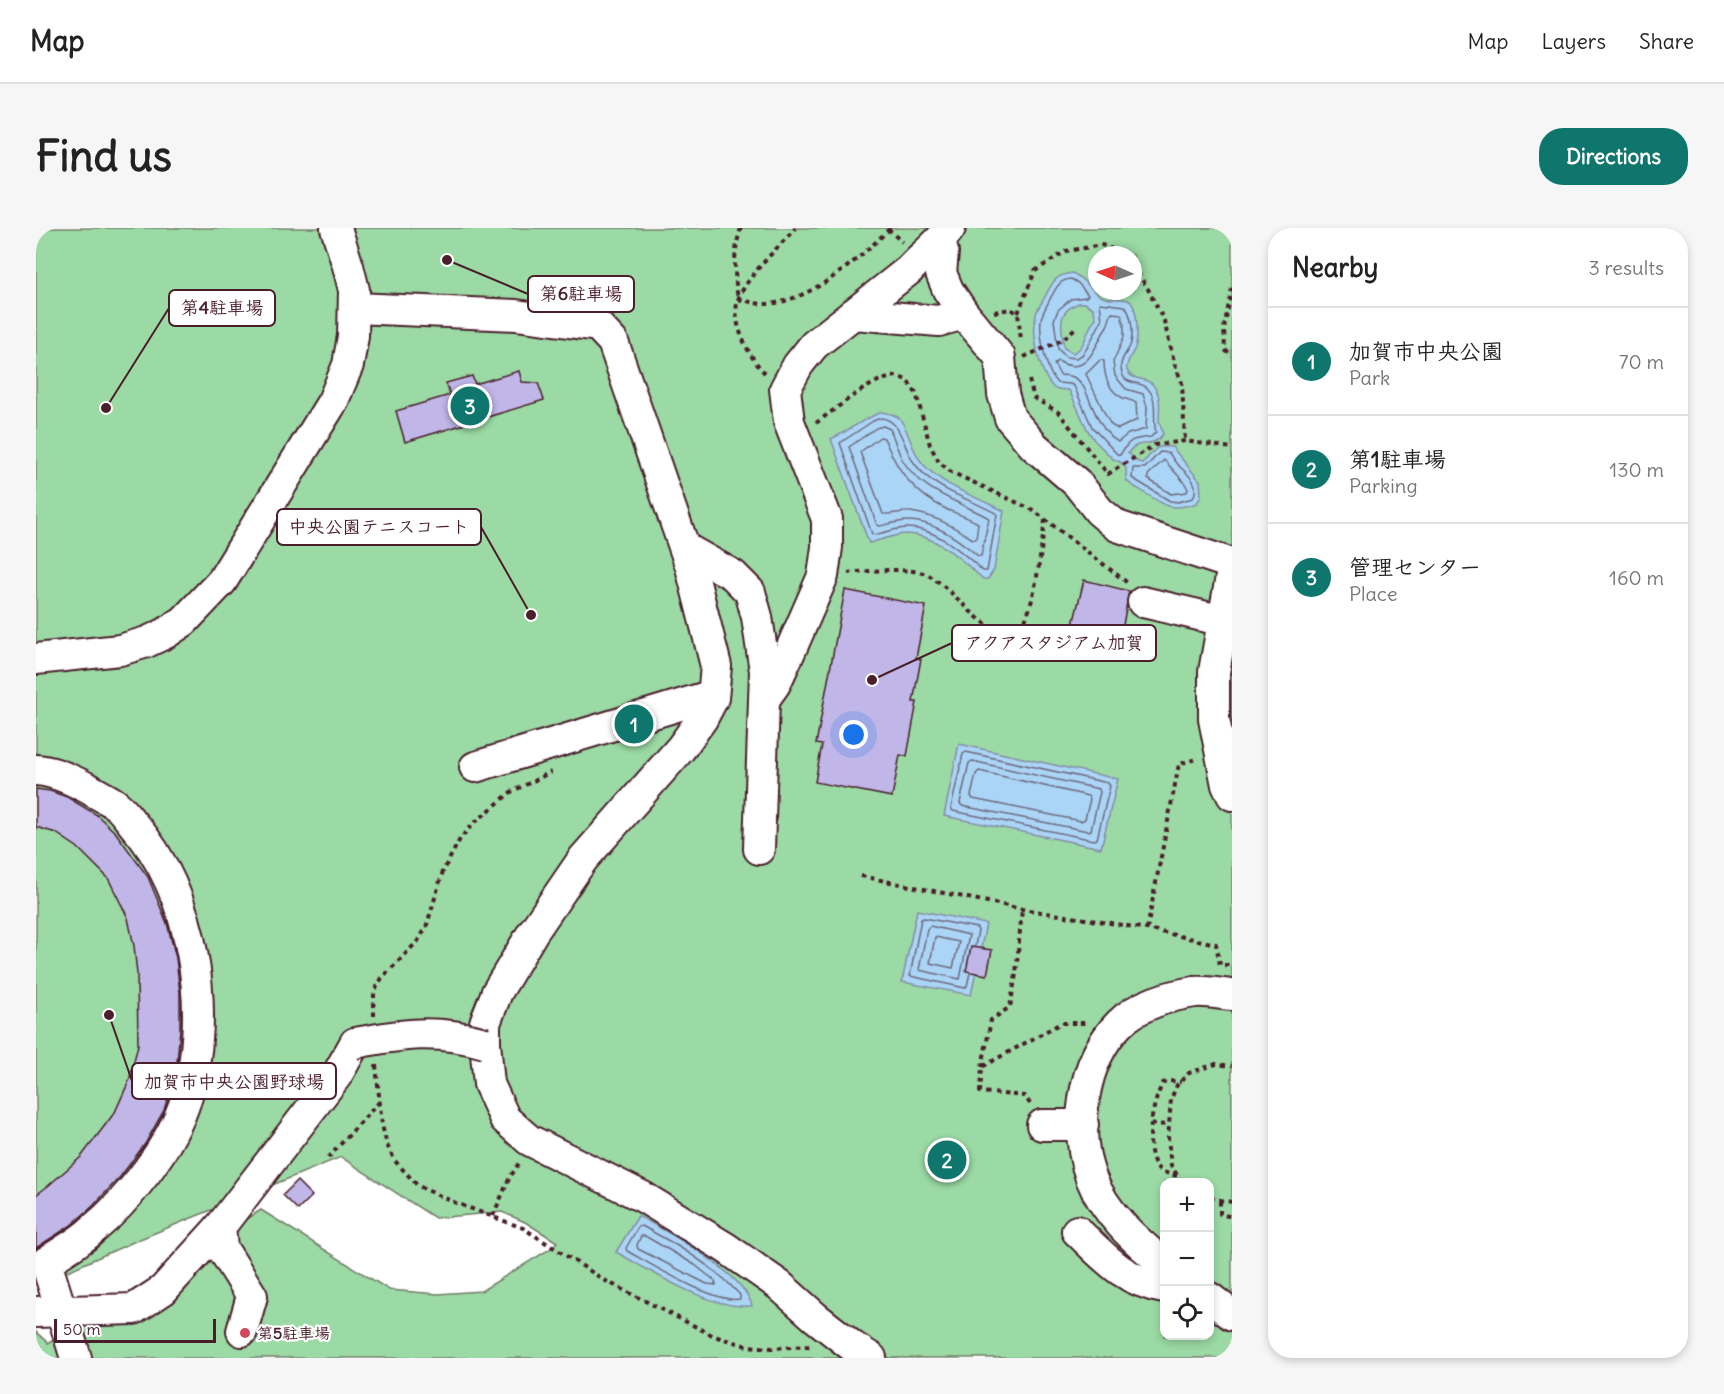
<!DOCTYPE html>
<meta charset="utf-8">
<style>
body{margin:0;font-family:Delius,"Klee One",sans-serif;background:#f6f6f6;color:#222}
.controls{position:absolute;right:18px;bottom:18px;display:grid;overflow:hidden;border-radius:12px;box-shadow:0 3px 9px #0003}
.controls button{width:54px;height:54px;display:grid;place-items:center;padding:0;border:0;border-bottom:2px solid #e0e0e0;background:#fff;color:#222;font:30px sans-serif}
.compass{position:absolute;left:1052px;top:18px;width:54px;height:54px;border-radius:50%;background:#fff;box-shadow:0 3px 9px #0003;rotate:273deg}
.scale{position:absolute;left:18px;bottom:15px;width:162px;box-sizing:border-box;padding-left:6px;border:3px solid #4a1f2b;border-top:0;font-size:16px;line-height:21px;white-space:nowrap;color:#4a1f2b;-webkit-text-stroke:4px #fff;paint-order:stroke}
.you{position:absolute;left:818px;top:507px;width:21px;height:21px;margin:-15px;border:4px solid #fff;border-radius:50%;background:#1a73e8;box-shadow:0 0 0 9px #1a73e833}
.badge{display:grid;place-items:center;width:39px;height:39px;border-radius:50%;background:#0f766e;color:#fff;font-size:20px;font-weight:700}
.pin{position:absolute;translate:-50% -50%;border:3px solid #fff;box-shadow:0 2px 6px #0006}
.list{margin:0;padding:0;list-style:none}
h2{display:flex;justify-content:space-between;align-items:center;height:78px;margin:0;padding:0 24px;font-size:26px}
h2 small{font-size:20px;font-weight:400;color:#767676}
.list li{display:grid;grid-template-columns:39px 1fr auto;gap:18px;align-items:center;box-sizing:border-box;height:108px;padding:0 24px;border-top:2px solid #e0e0e0}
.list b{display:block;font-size:22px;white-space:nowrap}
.list p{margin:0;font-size:20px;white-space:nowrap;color:#767676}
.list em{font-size:20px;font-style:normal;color:#767676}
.icon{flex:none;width:33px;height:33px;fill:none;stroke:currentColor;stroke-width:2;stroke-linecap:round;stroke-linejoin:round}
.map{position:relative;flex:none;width:1196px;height:1130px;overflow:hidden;border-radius:24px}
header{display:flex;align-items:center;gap:36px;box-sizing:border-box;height:84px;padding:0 30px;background:#fff;border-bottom:2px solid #e0e0e0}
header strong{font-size:28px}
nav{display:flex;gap:33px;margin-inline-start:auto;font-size:21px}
.intro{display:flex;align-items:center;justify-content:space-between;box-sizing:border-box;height:144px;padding:0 36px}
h1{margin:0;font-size:42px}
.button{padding:15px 27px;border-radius:24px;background:#0f766e;color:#fff;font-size:21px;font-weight:700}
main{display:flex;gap:36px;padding:0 36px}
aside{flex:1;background:#fff;border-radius:24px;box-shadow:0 3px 9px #0003}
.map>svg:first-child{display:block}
.green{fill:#9bdaa4;stroke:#727c68;stroke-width:1.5;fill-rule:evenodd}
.water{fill:#aad5f6;stroke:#848ca5;stroke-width:1.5;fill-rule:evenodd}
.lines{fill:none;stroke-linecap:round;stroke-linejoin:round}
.shore{stroke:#70687c;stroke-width:1.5}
.building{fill:#c0b6e7;stroke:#4a1f2b;stroke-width:1.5}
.minor-casing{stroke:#4a1f2b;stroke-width:34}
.path{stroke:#4a1f2b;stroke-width:4;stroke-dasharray:4.5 4.5;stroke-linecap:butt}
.minor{stroke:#fff;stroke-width:30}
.minor-bridge-casing{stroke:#4a1f2b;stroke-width:34;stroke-linecap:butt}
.minor-bridge{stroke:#fff;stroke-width:30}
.poi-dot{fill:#d1495b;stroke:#fff;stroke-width:2}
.labels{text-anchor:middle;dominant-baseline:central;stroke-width:4.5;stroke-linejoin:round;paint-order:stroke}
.poi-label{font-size:16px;font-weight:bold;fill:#4a1f2b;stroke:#fff;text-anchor:start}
.leader{fill:none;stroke:#4a1f2b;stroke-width:2}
.callout-dot{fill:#4a1f2b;stroke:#fff;stroke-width:2}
.callout{fill:#fff;stroke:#4a1f2b;stroke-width:2}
.callout-label{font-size:18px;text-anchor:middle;font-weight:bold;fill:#4a1f2b}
</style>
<header>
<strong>Map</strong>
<nav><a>Map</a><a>Layers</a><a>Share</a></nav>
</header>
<div class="intro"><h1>Find us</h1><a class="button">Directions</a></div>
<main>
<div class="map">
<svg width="1196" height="1130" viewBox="0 0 1196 1130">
<rect width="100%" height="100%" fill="#fff"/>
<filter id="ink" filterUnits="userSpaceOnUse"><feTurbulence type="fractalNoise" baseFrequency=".0167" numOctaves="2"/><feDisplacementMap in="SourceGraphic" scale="12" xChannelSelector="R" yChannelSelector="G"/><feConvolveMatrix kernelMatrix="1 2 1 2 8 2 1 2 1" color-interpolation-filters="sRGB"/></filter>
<g filter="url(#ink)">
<!-- green -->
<path class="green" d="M0 0H1196V1130H0V1104L12 1115 225 982 353 1062 402 1066 445 1063 514 1021 521 1014 489 994 466 984 399 990 305 929 104 1011 0 1057ZM1061 27H1097V63H1061ZM1128 954H1174V1108H1128Z"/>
<!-- water -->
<g class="water">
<path d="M1036 45C1048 50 1054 61 1065 68 1074 73 1083 69 1092 72 1102 76 1102 107 1100 116 1099 125 1089 132 1091 142 1095 154 1110 148 1117 157 1126 167 1123 181 1123 193 1124 197 1126 202 1127 206 1116 222 1103 209 1092 225L1102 234 1106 235C1120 224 1115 217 1136 219L1164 253 1165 268 1161 275C1136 283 1130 279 1109 265 1102 260 1095 258 1090 252V240L1084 234 1077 231 1058 212 1051 201 1033 162 1019 161C1004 148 995 107 1000 87 1001 80 1007 73 1010 67 1017 53 1020 47 1036 45ZM1043 75H1049L1057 80 1060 90C1050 100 1051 119 1037 125L1028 120C1026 100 1019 84 1043 75Z"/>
<path d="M846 184C852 185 859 186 863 190 872 199 875 223 887 236 908 259 941 269 968 283L958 342 952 351H947C927 333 900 306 870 306 858 307 845 312 833 315L795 211C813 203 828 190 846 184Z"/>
<polygon points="923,516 1082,551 1065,620 908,588"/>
<polygon points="881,682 950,696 935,767 866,754"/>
<path d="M602 988C631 1004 709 1045 716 1078 674 1082 617 1044 580 1024Z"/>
</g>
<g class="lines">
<!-- shore -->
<g class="shore">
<path d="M1035 51 1042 55 1052 67 1050 69 1035 71 1022 82 1018 92 1022 121 1030 129 1040 130 1046 127 1051 120 1066 92 1064 75 1089 78C1096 87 1098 107 1094 118 1091 125 1084 131 1085 139 1086 160 1102 151 1111 160 1123 170 1116 192 1120 204L1115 209C1097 211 1094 210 1084 227L1081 226 1056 199 1038 158 1034 156 1021 155C1010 144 1003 107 1005 91 1007 83 1012 76 1015 69 1021 59 1023 52 1035 51Z"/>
<path d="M1076 85 1085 86 1088 97V109L1077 134 1079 148 1090 161 1107 166 1111 179 1110 201 1092 206 1082 214C1056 198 1054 157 1039 150 1034 147 1029 148 1024 147L1018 136 1022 133C1052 150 1059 118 1071 98 1074 93 1073 89 1076 85Z"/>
<path d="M1064 132 1068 133C1068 148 1073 163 1087 170 1092 172 1096 172 1100 175L1101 192 1082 201 1075 197 1071 190 1050 146Z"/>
<path d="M845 190C866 192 867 221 879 236 899 263 933 270 961 286L951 343H947C927 325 901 300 871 300 861 300 849 304 839 307L836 306 804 215 837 193Z"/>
<path d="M847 198 854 201C858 210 861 221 866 231 885 264 922 273 953 290L945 328H942C924 312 897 293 872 293 863 293 853 296 844 298L841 297 813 219 840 200Z"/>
<path d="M844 209 848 210C862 244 878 266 912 282 922 286 933 290 942 295L940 311H937C918 299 898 287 875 284 866 283 856 287 847 286L824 224Z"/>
<path d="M1124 224 1133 225C1136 229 1138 234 1142 237 1151 246 1165 255 1157 270L1142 274 1134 273 1096 250 1097 240H1109Z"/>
<polygon points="1128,232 1148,254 1152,261 1151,264 1135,266 1112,251 1112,247"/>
<polygon points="930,524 1072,555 1074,558 1061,611 1058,612 917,583 915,580 927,526"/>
<polygon points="936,533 1063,561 1064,564 1055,602 1052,603 926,578 924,575 933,535"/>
<polygon points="943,543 1052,568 1054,571 1049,591 1045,593 937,571 935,568 940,546"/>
<polygon points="894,698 933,707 924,751 883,742 891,701"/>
<polygon points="899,709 923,714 917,740 894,735"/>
<polyline points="934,745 931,758 929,760 874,748 885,691 888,690 941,700 942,703 939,718"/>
<path d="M606 998C641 1017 677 1037 704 1067V1071C679 1076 615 1036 591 1023L590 1020 602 999Z"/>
<polygon points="605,1008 609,1008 659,1037 679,1053 680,1057 671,1056 602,1021 601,1017"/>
</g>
</g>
<!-- building -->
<g class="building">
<polygon points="483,143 486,154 502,155 508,172 369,214 360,183 414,167 410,155 436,148 439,156"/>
<polygon points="1048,352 1093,363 1082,426 1033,413"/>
<polygon points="809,362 890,378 880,430 885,431 877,474 881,474 871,528 864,527 856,569 779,554 786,517 780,516"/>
<polygon points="0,561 14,563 31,569 61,587 80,605 112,649 131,695 140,730 144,765 144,801 141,834 133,866 128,882 109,916 84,949 57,978 34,998 0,1020 0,967 12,958 45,929 79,884 93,853 102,817 101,746 98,718 92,690 72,650 41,619 20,605 0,599"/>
<polygon points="935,719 956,722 951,747 930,743"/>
<polygon points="261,953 276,968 262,982 247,967"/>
</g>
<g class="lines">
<defs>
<g id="minor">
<polyline points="907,24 905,45 912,62 928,86 964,129 967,166 974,190 998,218 1041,255 1063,283 1081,298 1196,336"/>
<polyline points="319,80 480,87 562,98 577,114 655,339 680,438 677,470 666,491 645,520 547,631 497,704 461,764 449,795 449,815 453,856 469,891 493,912 607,969 690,1020 743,1057 779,1089 816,1118 835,1130"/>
<polyline points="817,86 903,93 928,86"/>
<polyline points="649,320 697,347 714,364 721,389 729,443 723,621"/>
<polyline points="1196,343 1178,444 1178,491 1191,557 1196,567"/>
<polyline points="1107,374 1188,393"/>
<polyline points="0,431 84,422 111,414 130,405 148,393 186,353 297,173 312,137 317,108 318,62 312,38 300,0"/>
<path d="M729 470 739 456 752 428 787 348 791 319V291L753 194 749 161 762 137 778 117 873 42C886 27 902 17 914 0"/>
<polyline points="439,539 677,467"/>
<path d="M0 542C19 543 39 553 55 562 63 567 72 571 79 576 86 581 92 590 97 596 158 664 177 785 150 871 136 917 92 973 55 1003 42 1015 25 1024 10 1034L40 1130"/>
<polyline points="1006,897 1047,897"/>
<polyline points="184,999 186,1020 216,1068 206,1103"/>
<path d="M1041 1003C1069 1030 1088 1053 1128 1060"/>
<path d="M1128 1036C1099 1012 1069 986 1055 950 1037 900 1046 833 1084 795 1102 777 1135 767 1159 764 1171 763 1184 766 1196 767"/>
<polyline points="1174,1070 1196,1087"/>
<polyline points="0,1084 98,1081 127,1062 184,999 301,847 319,815"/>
</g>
</defs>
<!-- minor casing -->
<use href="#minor" class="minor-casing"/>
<!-- path -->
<g class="path">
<path d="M705 0C697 24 698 46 702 71 711 73 720 76 729 76 773 75 825 30 854 0"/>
<polyline points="852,1 866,14"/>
<polyline points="1097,37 1112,61 1128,93 1139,137 1146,155 1149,213"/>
<polyline points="1196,60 1188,100 1189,122 1196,128"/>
<polyline points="958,84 974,81 982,85 985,112"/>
<polyline points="982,85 999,43 1030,23 1066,17 1091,27"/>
<polyline points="988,129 1028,111 1041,98"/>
<path d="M729 145C713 130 693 91 703 69 715 43 741 22 759 0"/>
<polyline points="993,152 998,170 1022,184 1072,246 1119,217 1149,213 1196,220"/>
<polyline points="780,195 822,164 842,153 859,148 871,152 880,165 894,217 903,234 915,244 997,282 1093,356"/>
<path d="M812 345C832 343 877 338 894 348 924 367 943 403 980 408 999 387 1005 321 1009 292"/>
<polyline points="825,648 986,681 1111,701 1180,716 1184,737 1196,737"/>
<polyline points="1111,701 1143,536 1160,531"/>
<polyline points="338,788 338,764 346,750 382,713 390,700 407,643 424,611 436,597 475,564 515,544"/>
<polyline points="340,837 346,897 351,917 359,933 382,958 420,975 487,1000 568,1052 678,1108 711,1118 736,1120 776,1118"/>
<polyline points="946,839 955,792 974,779 980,746 986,681"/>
<polyline points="994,876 989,868 944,864 946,839 1025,795 1051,795"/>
<polyline points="1115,896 1133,897"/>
<polyline points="292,930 344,873"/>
<path d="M1141 948C1133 946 1124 944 1120 938 1108 918 1116 875 1127 855L1134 853 1145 854"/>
<polyline points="1146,954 1135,938 1132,910 1135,871 1141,857 1153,845 1180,836 1196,838"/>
<polyline points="1174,970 1196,974"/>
<polyline points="1184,973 1184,986 1196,989"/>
<polyline points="457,988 473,951 483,935"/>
</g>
<!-- minor -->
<use href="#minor" class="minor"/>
<defs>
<path id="minor-bridge" d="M319 815C367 806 400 801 449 815"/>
</defs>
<!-- minor-bridge casing -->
<use href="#minor-bridge" class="minor-bridge-casing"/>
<!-- minor-bridge -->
<use href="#minor-bridge" class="minor-bridge"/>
</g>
</g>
<!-- markers -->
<circle class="poi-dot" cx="209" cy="1105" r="6"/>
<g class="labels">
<!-- poi labels -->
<g class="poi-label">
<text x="221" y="1105">第5駐車場</text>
</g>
</g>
<!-- callouts -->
<path class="leader" d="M411 32L492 66M70 180L133 80M495 387L445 299M836 452L916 415M73 787L96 853"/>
<g class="callout-dot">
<circle cx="411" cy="32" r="6"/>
<circle cx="70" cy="180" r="6"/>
<circle cx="495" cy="387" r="6"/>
<circle cx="836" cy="452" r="6"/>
<circle cx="73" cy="787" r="6"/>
</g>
<g class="callout">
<rect x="492" y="48" width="106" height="36" rx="6"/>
<rect x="133" y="62" width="106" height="36" rx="6"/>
<rect x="241" y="281" width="204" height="36" rx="6"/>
<rect x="916" y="397" width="204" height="36" rx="6"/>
<rect x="96" y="835" width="204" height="36" rx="6"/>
</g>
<g class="callout-label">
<text x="545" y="72">第6駐車場</text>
<text x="186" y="86">第4駐車場</text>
<text x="343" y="305">中央公園テニスコート</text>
<text x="1018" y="421">アクアスタジアム加賀</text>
<text x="198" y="860">加賀市中央公園野球場</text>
</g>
</svg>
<div class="controls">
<button>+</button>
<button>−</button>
<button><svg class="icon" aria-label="locate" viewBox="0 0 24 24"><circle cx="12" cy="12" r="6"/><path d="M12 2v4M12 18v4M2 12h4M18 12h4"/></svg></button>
</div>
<svg class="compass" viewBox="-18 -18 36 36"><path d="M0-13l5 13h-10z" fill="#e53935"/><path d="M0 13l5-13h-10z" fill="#767676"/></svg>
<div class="scale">50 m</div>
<div class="you"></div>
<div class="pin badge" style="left:598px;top:496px">1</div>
<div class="pin badge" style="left:911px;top:932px">2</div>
<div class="pin badge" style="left:434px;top:178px">3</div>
</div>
<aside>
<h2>Nearby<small>3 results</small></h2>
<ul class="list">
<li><span class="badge">1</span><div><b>加賀市中央公園</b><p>Park</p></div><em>70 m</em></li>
<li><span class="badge">2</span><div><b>第1駐車場</b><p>Parking</p></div><em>130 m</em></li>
<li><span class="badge">3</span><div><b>管理センター</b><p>Place</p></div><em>160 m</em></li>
</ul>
</aside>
</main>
